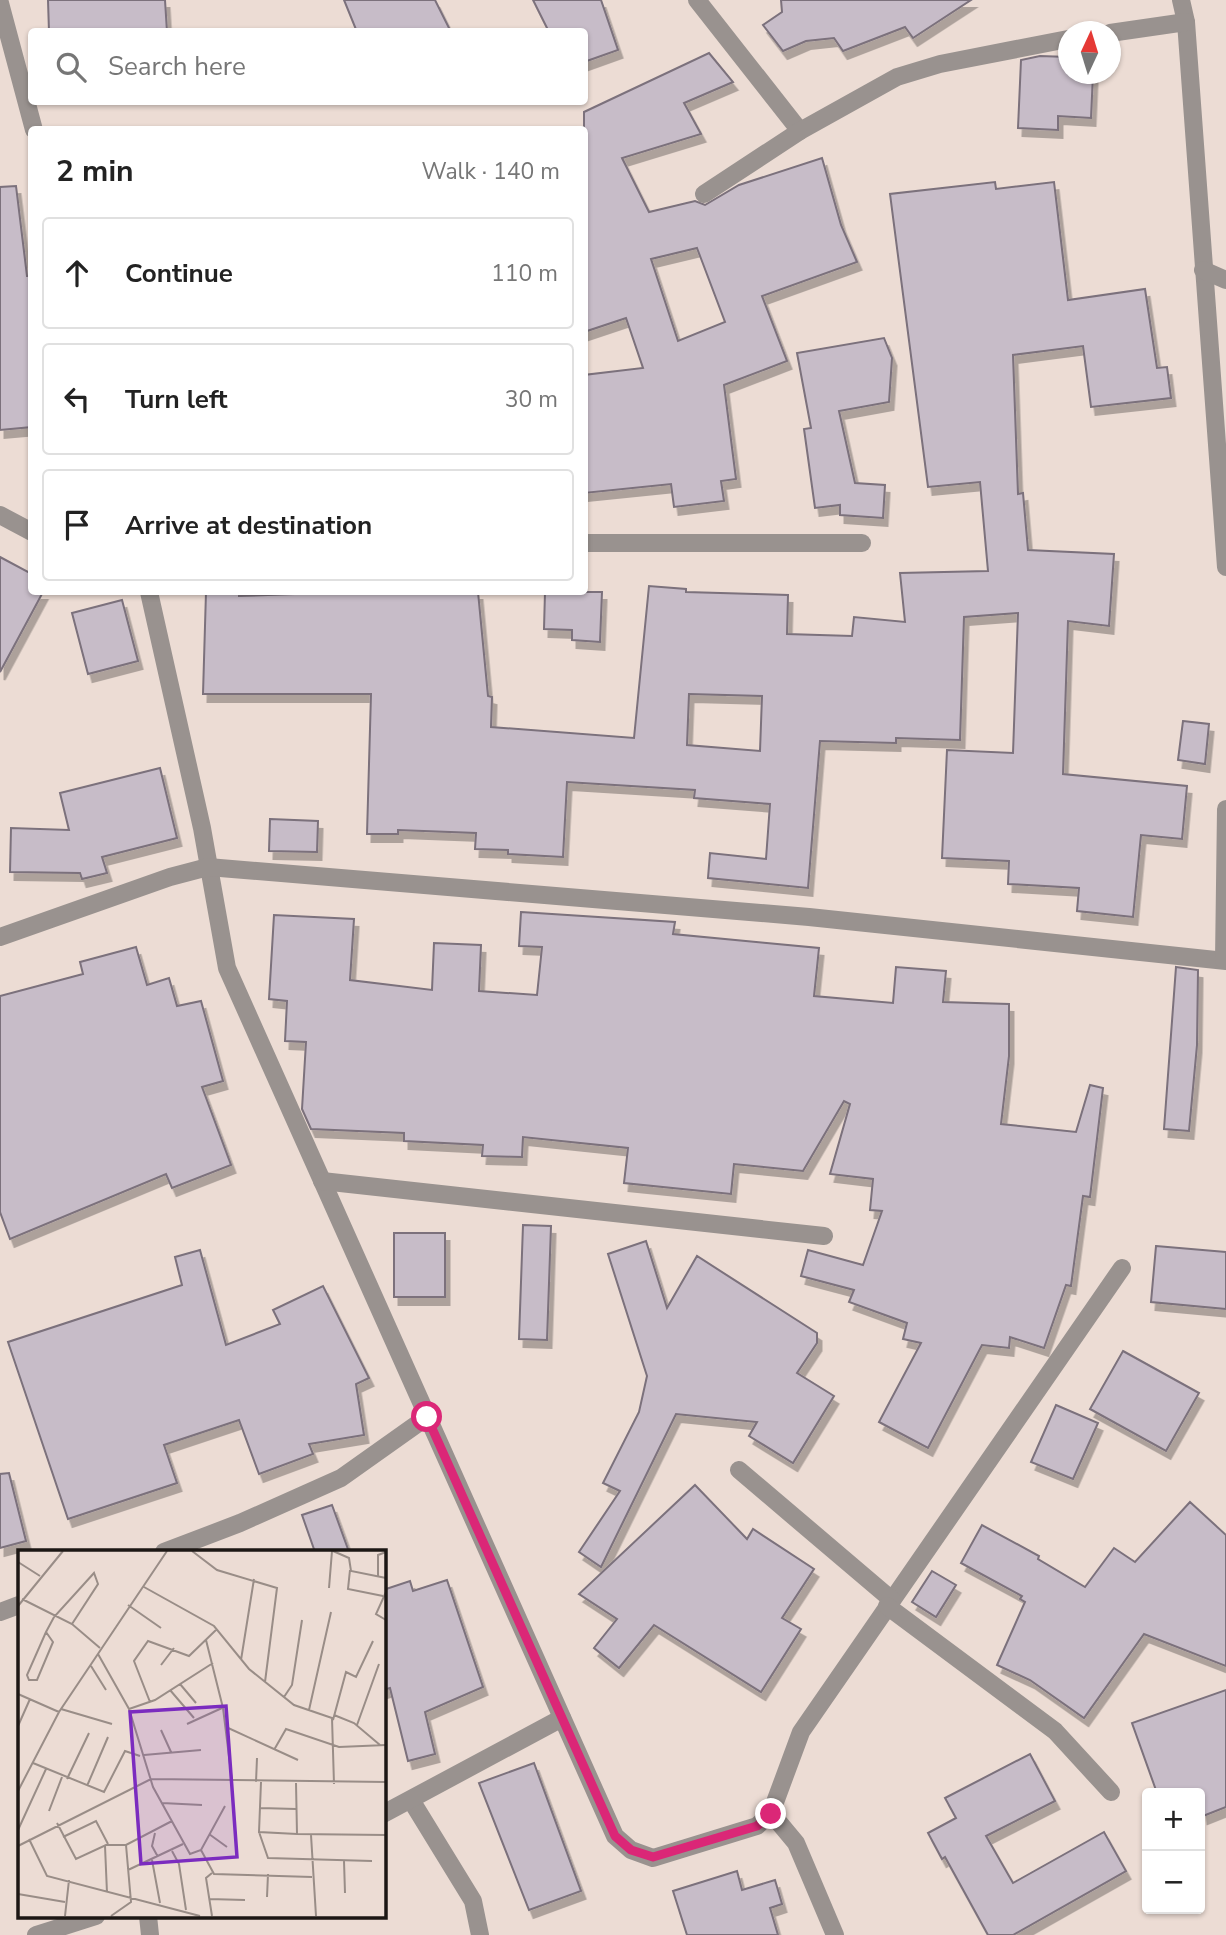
<!DOCTYPE html>
<meta charset="utf-8">
<style>
body{margin:0;font-family:"Nunito Sans",sans-serif;background:#f2f2f2;color:#222}
.controls{position:absolute;right:21px;bottom:21px;display:grid;overflow:hidden;border-radius:7px;box-shadow:0 2px 5px #0004}
.controls button{width:63px;height:63px;display:grid;place-items:center;padding:0;border:0;border-bottom:2px solid #e0e0e0;background:#fff;color:#222;font:35px sans-serif}
.compass{position:absolute;left:1058px;top:21px;width:63px;height:63px;border-radius:50%;background:#fff;box-shadow:0 2px 5px #0004;rotate:4deg}
.stop{position:absolute;width:21px;height:21px;margin:-16px;border:5px solid #db2777;border-radius:50%;background:#fff}
.stop.end{background:#db2777;border-color:#fff;box-shadow:0 2px 7px #0008}
.list{margin:0;padding:0;list-style:none}
h2{display:flex;justify-content:space-between;align-items:center;height:91px;margin:0;padding:0 28px;font-size:30px}
h2 small{font-size:23px;font-weight:400;color:#767676}
.list li{display:grid;grid-template-columns:46px 1fr auto;gap:21px;align-items:center;box-sizing:border-box;height:112px;margin:0 14px 14px;padding:0 14px;border:2px solid #e0e0e0;border-radius:7px}
.list b{display:block;font-size:26px;white-space:nowrap}
.list em{font-size:23px;font-style:normal;color:#767676}
.icon{flex:none;width:38px;height:38px;fill:none;stroke:currentColor;stroke-width:2;stroke-linecap:round;stroke-linejoin:round}
.map{position:relative;flex:none;width:1226px;height:1935px;overflow:hidden}
.search{position:absolute;background:#fff;box-shadow:0 2px 5px #0004;left:28px;top:28px;width:560px;height:77px;display:flex;align-items:center;gap:18px;box-sizing:border-box;padding:0 24px;border-radius:7px;color:#767676;font-size:26px}
.panel{position:absolute;background:#fff;box-shadow:0 2px 5px #0004;left:28px;top:126px;width:560px;height:469px;border-radius:7px}
.map>svg:first-child{display:block}
.building{fill:#c7bcc8;stroke:#7b717c;stroke-width:2;fill-rule:evenodd;filter:url(#shadow)}
.lines{fill:none;stroke-linecap:round;stroke-linejoin:round}
.minor{stroke:#99928f;stroke-width:18}
.route{stroke:#db2777;stroke-width:9}
.inset-road{fill:none;stroke:#998d87;stroke-width:2}
.view{fill:#7b2cbf;fill-opacity:0.15;stroke:#7b2cbf;stroke-width:3.5}
.inset-edge{fill:none;stroke:#1c1714;stroke-width:3.5}
</style>
<div class="map">
<svg width="1226" height="1935" viewBox="0 0 1226 1935">
<defs>
<filter id="shadow"><feDropShadow dx="4.5" dy="8" stdDeviation="0" flood-color="#0004"/></filter>
</defs>
<rect width="100%" height="100%" fill="#ecdcd4"/>
<!-- building -->
<g class="building">
<polygon points="48,0 165,0 167,32 49,32"/>
<polygon points="344,0 435,0 451,32 357,32"/>
<polygon points="533,0 601,0 618,50 584,62 584,32 549,32"/>
<polygon points="781,0 971,0 913,38 905,27 843,51 834,38 806,41 783,51 763,25 782,12"/>
<path d="M709 53 733 82 684 103 701 134 622 158 649 212 695 201 705 205 739 185 822 158 841 225 857 262 762 296 787 361 724 385 736 479 721 481 724 501 674 507 671 484 584 493V375L643 368 626 318 584 332V112ZM697 248 725 322 678 341 651 259Z"/>
<polygon points="1040,56 1068,57 1068,74 1093,74 1091,118 1058,116 1058,130 1018,128 1021,60"/>
<path d="M995 182 996 189 1054 182 1068 300 1145 289 1157 368 1167 367 1171 398 1091 407 1083 346 1013 355 1018 494 1023 493 1028 550 1114 554 1109 626 1068 621 1063 774 1187 786 1182 839 1141 835 1133 917 1077 911 1079 888 1008 884 1009 861 942 858 947 750 1013 753 1018 613 964 617 960 740 896 738V743L820 741 808 888 708 878 710 853 766 859 770 804 694 798 695 790 567 782 563 857 508 854V850L475 849 476 833 398 830V834H367L371 694H203L206 592H239V596L348 592H478L488 696 492 697 491 727 634 738 649 586 686 589V592L788 595 787 634 852 636 854 617 905 622 900 573 988 571 980 482 928 487 890 194ZM689 694 762 696 760 751 687 745Z"/>
<polygon points="16,186 27,276 32,276 32,427 0,430 0,187"/>
<polygon points="884,338 892,358 889,402 839,411 855,483 885,485 883,518 840,515 840,505 815,508 804,429 811,428 797,353"/>
<polygon points="0,557 32,574 32,592 43,592 0,672"/>
<polygon points="545,592 602,592 600,642 572,640 572,630 544,629"/>
<polygon points="122,600 138,661 88,674 72,613"/>
<polygon points="1183,721 1209,724 1205,764 1178,760"/>
<polygon points="160,768 177,838 102,857 107,873 82,879 80,873 10,872 11,828 69,830 60,793"/>
<polygon points="270,819 318,821 317,852 269,851"/>
<polygon points="521,912 675,922 673,934 819,948 814,996 893,1003 896,967 946,971 943,1002 1009,1004 1009,1056 1001,1124 1076,1132 1090,1085 1103,1088 1090,1197 1083,1196 1071,1286 1066,1285 1044,1348 1010,1337 1009,1348 982,1345 928,1448 879,1422 921,1343 903,1339 907,1323 849,1302 854,1290 801,1276 808,1250 863,1265 882,1211 870,1210 873,1179 830,1174 850,1104 844,1101 803,1171 734,1164 731,1194 624,1183 628,1148 523,1137 522,1157 482,1156 483,1145 404,1141 404,1133 311,1129 302,1109 306,1042 285,1041 287,1001 269,999 274,915 354,919 350,980 432,990 434,943 481,945 479,991 537,995 542,947 519,946"/>
<polygon points="136,947 147,985 169,978 177,1006 201,1001 223,1081 202,1087 231,1165 172,1188 166,1174 10,1239 0,1212 0,996 83,974 80,962"/>
<polygon points="1176,967 1198,970 1197,1045 1189,1131 1164,1129"/>
<polygon points="523,1225 551,1226 547,1340 519,1339"/>
<rect x="394" y="1233" width="51" height="64"/>
<polygon points="646,1241 667,1308 697,1256 817,1333 817,1343 797,1373 834,1396 793,1463 749,1436 757,1422 676,1414 601,1567 579,1552 620,1491 603,1483 639,1412 647,1376 608,1254"/>
<polygon points="1156,1246 1226,1252 1226,1309 1151,1302"/>
<polygon points="200,1250 226,1345 280,1324 273,1310 323,1286 369,1378 356,1384 364,1435 309,1444 313,1454 259,1474 239,1420 164,1445 177,1483 68,1519 8,1342 182,1285 175,1257"/>
<polygon points="1123,1351 1199,1393 1166,1451 1090,1409"/>
<polygon points="1056,1405 1098,1423 1073,1479 1031,1462"/>
<polygon points="9,1473 26,1541 0,1548 0,1474"/>
<polygon points="695,1485 747,1539 753,1529 814,1569 782,1618 801,1629 761,1692 654,1625 619,1668 594,1648 617,1619 579,1594"/>
<polygon points="1190,1502 1226,1535 1226,1666 1144,1634 1084,1718 1030,1680 997,1665 1025,1602 1020,1599 1022,1596 961,1563 982,1525 1039,1556 1038,1559 1085,1587 1114,1548 1135,1562"/>
<polygon points="332,1505 349,1552 315,1552 302,1515"/>
<polygon points="932,1571 956,1585 936,1617 912,1602"/>
<polygon points="447,1580 483,1687 425,1712 435,1754 408,1761 390,1688 383,1690 383,1590 410,1581 413,1591"/>
<polygon points="1226,1690 1226,1807 1203,1816 1200,1793 1157,1793 1132,1723"/>
<polygon points="1030,1754 1055,1801 986,1836 1013,1883 1104,1832 1126,1871 1013,1935 988,1935 945,1857 942,1859 928,1833 956,1818 945,1798"/>
<polygon points="534,1763 581,1891 529,1910 479,1783"/>
<polygon points="737,1871 742,1890 775,1880 782,1904 770,1908 778,1935 687,1935 673,1891"/>
</g>
<g class="lines">
<!-- minor -->
<g class="minor">
<polyline points="697,0 800,131"/>
<polyline points="1181,0 1186,22 1226,567"/>
<polyline points="0,3 34,130"/>
<polyline points="1110,33 1186,22"/>
<polyline points="704,194 800,131 897,77 940,64 1068,39"/>
<polyline points="1203,270 1226,280"/>
<polyline points="0,515 32,532"/>
<polyline points="584,543 862,543"/>
<polyline points="149,592 202,828 227,968 615,1836 631,1850 653,1858 757,1826 771,1813 801,1732 1122,1268"/>
<polyline points="0,937 170,877 208,867 809,917 1226,961"/>
<polyline points="1224,960 1226,809"/>
<polyline points="322,1181 824,1236"/>
<polyline points="739,1470 892,1600"/>
<polyline points="164,1552 240,1523 341,1478 427,1417"/>
<polyline points="887,1606 1055,1731 1111,1792"/>
<polyline points="0,1612 19,1605"/>
<polyline points="411,1800 473,1901 480,1935"/>
<polyline points="771,1813 796,1843 835,1935"/>
<polyline points="383,1814 562,1718"/>
<polyline points="148,1916 150,1935"/>
<polyline points="36,1935 96,1916"/>
</g>
</g>
<g class="lines">
<!-- route -->
<polyline class="route" points="427,1417 615,1836 631,1850 653,1857 757,1826 771,1814"/>
</g>
<!-- overview -->
<g transform="translate(18 1550)">
<rect width="368" height="368" fill="#ecdcd4"/>
<path class="inset-road" d="M174 1 199 20 259 38 247 132M315 1 331 8 333 21 368 28M0 12 22 26M332 20 330 39 365 46M360 26V5L368 2M126 37 196 76 231 119 276 155 314 168 316 234M311 38 314 1M368 42 358 64 368 70M4 49 54 74 82 98M110 55 143 78M0 56 45 1M28 82 35 92 19 130H11L9 125 28 82 36 67 76 23 80 34 54 74M188 90 205 158 214 231M80 104 111 159 135 237 172 304 183 300 207 256M223 110 236 29M143 115 156 98M73 116 88 140M162 134 178 153M152 140 176 168M0 144 41 162M266 147 274 135 284 70M132 152 116 111 130 91 171 106 199 79M43 159 94 174M111 159 137 150 195 113M291 160 313 62M316 165 336 173 362 195M315 170 328 122 338 127 355 91M169 174 204 158M339 175 361 114M0 176 12 149M208 177 280 210M143 180 153 202M256 200 268 179 321 197 368 195M126 205 183 200M15 213 86 242 107 201 122 206M49 229 71 183M238 232 239 208M243 232 241 282 279 284M278 233 279 284 368 285M69 236 90 187M0 241 41 162 149 1M144 253 184 255M242 258 278 259M31 261 44 227M39 273 58 309 88 295H108L154 271M0 280 28 219M241 282 250 308 354 311M137 283 134 296 140 307M191 284 209 297M293 285 298 366M45 287 78 271 90 294M11 289 29 326 182 366M0 296 133 229 368 232M87 296 89 343M183 300 196 324 294 327M154 301 161 314 168 360M134 310 142 353M326 311 327 343M110 320 165 294M0 344 47 352M249 347 250 324M191 349 227 350M47 366 51 330M93 366 113 352 108 295M194 366 188 328 194 323"/>
<path class="view" d="M208 156 219 307 123 314 112 162Z"/>
<rect width="368" height="368" class="inset-edge"/>
</g>
</svg>
<div class="controls">
<button>+</button>
<button>−</button>
</div>
<svg class="compass" viewBox="-18 -18 36 36"><path d="M0-13l5 13h-10z" fill="#e53935"/><path d="M0 13l5-13h-10z" fill="#767676"/></svg>
<div class="stop" style="left:427px;top:1417px"></div>
<div class="stop end" style="left:771px;top:1814px"></div>
<div class="search"><svg class="icon" aria-label="search" viewBox="0 0 24 24"><circle cx="10" cy="10" r="6"/><path d="M15 15l6 6"/></svg>Search here</div>
<section class="panel">
<h2>2 min<small>Walk · 140 m</small></h2>
<ul class="list">
<li><svg class="icon" aria-label="ahead" viewBox="0 0 24 24"><path d="M12 20V5M6 11l6-6 6 6"/></svg><div><b>Continue</b></div><em>110 m</em></li>
<li><svg class="icon" aria-label="left" viewBox="0 0 24 24"><path d="M17 20v-9H6M10 6l-5 5 5 5"/></svg><div><b>Turn left</b></div><em>30 m</em></li>
<li><svg class="icon" aria-label="arrive" viewBox="0 0 24 24"><path d="M6 21V4h12l-3 4 3 4H6"/></svg><div><b>Arrive at destination</b></div></li>
</ul>
</section>
</div>
